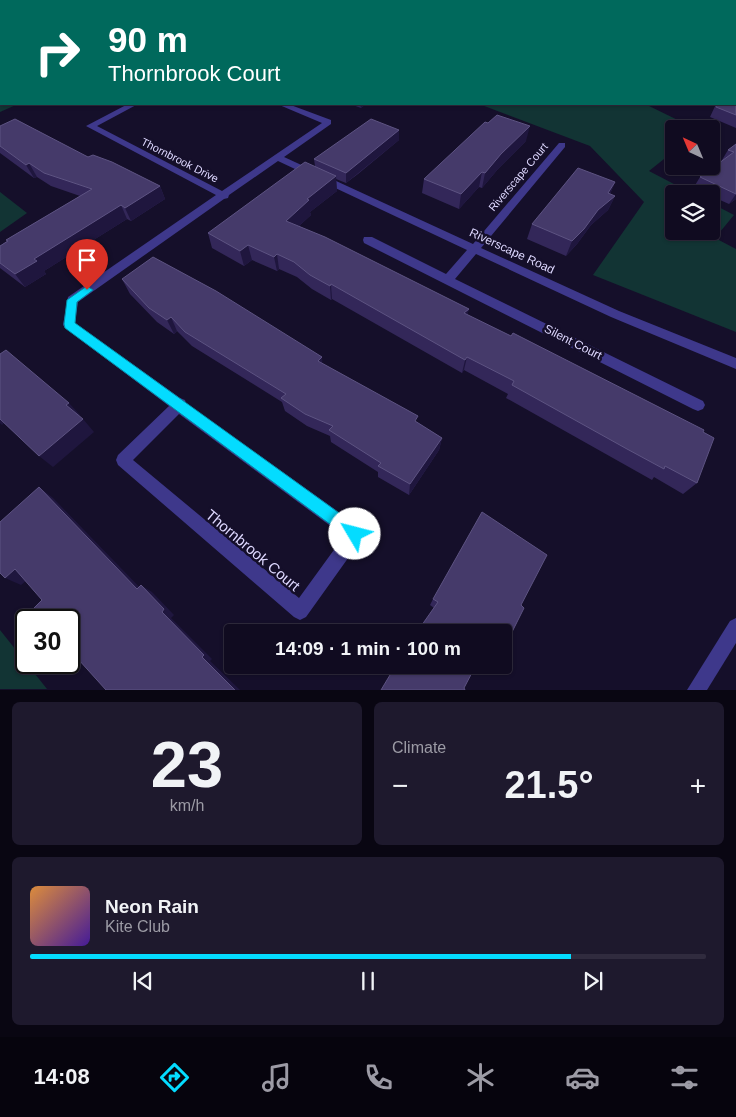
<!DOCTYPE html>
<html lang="en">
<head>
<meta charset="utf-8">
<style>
	:root { --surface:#100b20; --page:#1e192d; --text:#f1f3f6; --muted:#9c9ba5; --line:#302b3e; --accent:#04dcff }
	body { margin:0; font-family:Helvetica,sans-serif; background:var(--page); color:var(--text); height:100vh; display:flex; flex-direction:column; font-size:19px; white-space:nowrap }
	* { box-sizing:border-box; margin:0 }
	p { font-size:16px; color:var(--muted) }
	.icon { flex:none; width:28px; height:28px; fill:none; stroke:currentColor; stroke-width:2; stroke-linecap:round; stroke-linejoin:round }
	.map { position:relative; height:690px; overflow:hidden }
	.panel { display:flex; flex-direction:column; gap:12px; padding:12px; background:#090612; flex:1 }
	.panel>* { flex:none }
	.hud { position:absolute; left:0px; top:0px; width:736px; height:105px; box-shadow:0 1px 4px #0004,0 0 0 1px var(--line); background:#00695c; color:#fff; overflow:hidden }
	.needle { width:32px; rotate:316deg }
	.controls { position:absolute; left:665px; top:120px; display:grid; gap:10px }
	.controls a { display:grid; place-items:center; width:55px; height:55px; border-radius:5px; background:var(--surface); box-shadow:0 1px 4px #0004,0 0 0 1px var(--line); font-size:25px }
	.speed { position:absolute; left:15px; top:609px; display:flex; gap:10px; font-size:25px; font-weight:700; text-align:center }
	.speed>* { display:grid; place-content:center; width:65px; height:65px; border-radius:50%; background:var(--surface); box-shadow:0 1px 4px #0004,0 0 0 1px var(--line); line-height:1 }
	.speed .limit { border:2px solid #111; border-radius:8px; background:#fff; color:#111 }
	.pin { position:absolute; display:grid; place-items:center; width:42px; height:42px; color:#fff; margin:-51px -21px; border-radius:50% 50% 50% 0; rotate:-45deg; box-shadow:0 0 5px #0007 }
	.pin .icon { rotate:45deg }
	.me { position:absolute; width:55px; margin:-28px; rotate:307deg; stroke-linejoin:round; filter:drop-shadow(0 0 4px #0008) }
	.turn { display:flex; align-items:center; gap:18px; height:105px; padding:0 25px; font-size:22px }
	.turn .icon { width:65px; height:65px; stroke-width:2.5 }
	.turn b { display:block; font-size:35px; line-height:42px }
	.big { font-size:38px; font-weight:700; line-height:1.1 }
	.panel .card { flex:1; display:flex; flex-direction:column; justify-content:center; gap:8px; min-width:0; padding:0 18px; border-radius:8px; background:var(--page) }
	.panel .dial { align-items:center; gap:0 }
	.dial b { font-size:65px; line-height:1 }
	.song { display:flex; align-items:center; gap:15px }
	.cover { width:60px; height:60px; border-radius:8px; background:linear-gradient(135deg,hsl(30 70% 55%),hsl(260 70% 35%)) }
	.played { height:5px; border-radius:2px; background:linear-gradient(90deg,var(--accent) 80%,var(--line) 80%) }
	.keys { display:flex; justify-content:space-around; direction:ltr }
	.heat { display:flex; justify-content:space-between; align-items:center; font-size:28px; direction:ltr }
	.panel .tiles { flex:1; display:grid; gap:12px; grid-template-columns:1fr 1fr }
	.card:last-child { grid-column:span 2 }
	.trip { position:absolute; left:224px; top:624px; width:288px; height:50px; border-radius:5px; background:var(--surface); box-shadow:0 1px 4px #0004,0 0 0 1px var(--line); font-weight:700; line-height:50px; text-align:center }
	.menu { display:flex; height:80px; justify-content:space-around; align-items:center; background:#06040d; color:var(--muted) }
	.menu .icon { width:35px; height:35px }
	.menu .active { color:var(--accent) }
	.menu b { font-size:22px; color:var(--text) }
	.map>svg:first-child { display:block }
	.green { fill:#123434 }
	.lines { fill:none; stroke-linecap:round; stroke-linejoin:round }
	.street { fill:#3e388b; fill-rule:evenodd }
	.wall { fill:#332759 }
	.shaded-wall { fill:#1f163e }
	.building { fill:#453a6a; stroke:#5d5382 }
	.route { fill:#04dcff; stroke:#038fa6 }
	.labels { text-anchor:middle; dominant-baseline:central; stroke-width:5; stroke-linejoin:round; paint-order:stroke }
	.far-street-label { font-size:11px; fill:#ded8ff; stroke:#150f2a }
	.street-label { font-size:12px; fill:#ded8ff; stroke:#150f2a }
	.near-street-label { font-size:15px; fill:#ded8ff; stroke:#150f2a }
</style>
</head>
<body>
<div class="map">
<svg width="736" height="690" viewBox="0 0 736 690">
	<rect width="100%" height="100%" fill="#150f2a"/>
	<!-- green -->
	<g class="green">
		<path d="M0,0h30l-29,1v103h17l-18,8z"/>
		<path d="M479,104h166l47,23 -18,2v22l-25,20 44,23h-19v37h37v-28l23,12 -19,23 21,11v83l-143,-57 51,-73 -54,-56z"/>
		<path d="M0,192l27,21 -27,19z"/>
		<path d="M0,630l47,59h-47z"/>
	</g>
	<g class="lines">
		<!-- street -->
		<g class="street">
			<path d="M371,0h8l1,1h-8z"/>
			<rect x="735" y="88" width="1" height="5"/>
			<path d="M128,104h10l-41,22 125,65 100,-68 -45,-19h11l43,16v4l-47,33 189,87 86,-101h6v4l-84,101 138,63 117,47v11l-125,-52 -135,-63 -21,25 248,122 2,4 -2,4 -5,2 -5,-2 -329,-166 -1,-3 1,-3h8l74,37 21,-24 -189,-89 -49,34 -1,3 -4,1 -146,103 -3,21 105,75 5,2 1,3 175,125 2,6 -2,6 -55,77 -6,3 -6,-3 -176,-152 -2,-5 2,-5 51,-49 -104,-78 -2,-3 5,-28 148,-102 -130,-69zM179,414l165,122 -45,62 -166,-138z"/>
			<path d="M736,618v25l-29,47h-20l43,-69z"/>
		</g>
	</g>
	<!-- wall -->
	<g class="wall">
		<path d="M736,95v33l-26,-11 6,-13h19z"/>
		<path d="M350,104h16l-5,4z"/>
		<path d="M0,126l88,31 72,29 5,13 -34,22 -4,-2 -83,52 2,3 -21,13 -25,-19v-22l7,-5 -1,-1 74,-44 -29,-10 -14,-9 -3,1 -34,-25z"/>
		<path d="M399,130v10l-41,34 -12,9 -10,-4 1,12 -27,21 1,3 -12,11 170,83 -2,6 236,117 -6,51 -14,11 -29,-17 -2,3 -146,-82 2,-4 -44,-24 -2,3 -130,-74 -1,1 -19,-11 -15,-12 -18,-8 -2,2 -25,-11 -8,6 -32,-18 -4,-15 107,-67 -1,-7z"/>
		<path d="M526,141l-28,28 -16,19 -3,-1 -20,22 -37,-16 2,-14z"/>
		<path d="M736,144v55l-7,5 -18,-8v-2h-3l-14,-7 6,-10 23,-17h-1l6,-10z"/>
		<path d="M615,182l-5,12 5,2 -7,14 -17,15 -14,19 -11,12 -39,-17 5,-15z"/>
		<path d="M122,279l201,85 119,74 -3,12 -30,45 -31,-18v-5l-47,-30 -1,-6 -23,-10 -22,-15 -3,-9 -90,-56 -15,-15 -3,3 -17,-12 -27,-28z"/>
		<path d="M433,599l88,6 -19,45v-18l-68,-24 -4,-3z"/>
	</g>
	<!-- shaded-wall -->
	<g class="shaded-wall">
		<path d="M128,0h12l-1,1h-11z"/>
		<path d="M360,104h6l-5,4z"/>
		<path d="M530,126l-4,15 -28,28 -16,19 3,-15 16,-19z"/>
		<path d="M399,130v10l-53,43v-10z"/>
		<path d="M29,163l8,14 -3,1 -8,-13z"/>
		<path d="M482,172l-3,15 -20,22 2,-15z"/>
		<path d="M336,176l1,15 -27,21 1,3 -22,20 -3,-14 21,-22z"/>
		<path d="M615,182l-6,15 6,-1 -7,14 -17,15 -14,19 -11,12 6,-15z"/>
		<path d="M160,186l5,13 -34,22 -6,-13z"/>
		<path d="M736,194v5l-7,5z"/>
		<path d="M121,205l6,14 -83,52 2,3 -21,13 -10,-13 19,-15z"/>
		<path d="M248,245l4,15 -8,6 -4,-15z"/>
		<path d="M277,254l2,15 -2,2 -3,-14z"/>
		<path d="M331,284l1,15 -1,1 -1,-14z"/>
		<path d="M469,309l-4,14 -1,-10z"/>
		<path d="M171,317l6,14 -3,3 -7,-14z"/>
		<path d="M322,357l1,13 -5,-9z"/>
		<path d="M467,357l-3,13 -2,3 3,-13z"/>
		<path d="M69,403l11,12 -3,3 -11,-13z"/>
		<path d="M0,418l5,4 -3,3 -2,-2z"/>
		<path d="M83,419l11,13 -41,35 -14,-11z"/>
		<path d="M442,438l-3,12 -30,45 1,-11z"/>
		<path d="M39,487l14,11 95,98 -11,-7z"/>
		<path d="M15,569l16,8 -10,8 -16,-7z"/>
		<path d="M141,585l11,7 22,23 -3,3 41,41 -2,2 30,29h-5l-33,-33 -40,-45z"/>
		<path d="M69,648l8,10 -8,-2z"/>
	</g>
	<!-- building -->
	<g class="building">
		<path d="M68,0h60v1h-61z"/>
		<path d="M658,0h11l4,1h-17z"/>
		<path d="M690,0h39l4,1h-46z"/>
		<rect x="735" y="2" width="1" height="22"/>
		<path d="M735,94l1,1v20l-20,-8 1,-3h18z"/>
		<path d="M497,115l33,11 -29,28 -16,19 -3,-1 -21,22 -37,-15 61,-57 3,1z"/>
		<path d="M15,119l73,38 5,-2 19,7 48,24 -35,22 -4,-3 -87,54 3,2 -22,13 -15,-11v-17l8,-5 -2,-1 86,-51 -48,-16 -15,-10 -3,2 -26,-19v-20z"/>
		<path d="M371,119l28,11 -53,43 -32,-14z"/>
		<path d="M736,144v50l-36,-17 34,-25 -6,-2z"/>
		<path d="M305,162l31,14 -29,23 2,1 -23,21 39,16 144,72 -5,4 47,23 2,-3 191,97 -1,2 11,6 -17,45 -32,-17 -1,3 -37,-20 -115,-64 2,-4 -47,-24 -2,3 -134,-76 -1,2 -20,-11 -16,-13 -17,-8 -3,3 -26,-12 -8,6 -32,-18z"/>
		<path d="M578,168l37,14 -7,11 7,3 -17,14 -14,19 -12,12 -40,-17z"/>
		<path d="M153,257l63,34 106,66 -4,4 100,55 -3,5 27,17 -32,46 -32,-18 3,-3 -52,-33 4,-4 -28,-12 -24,-16 5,-4 -101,-62 -14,-15 -4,3 -18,-12 -27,-29z"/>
		<path d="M6,350l63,53 -3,2 17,14 -44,37 -39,-37v-65z"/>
		<path d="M39,487l98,102 4,-4 23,24 -2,3 42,43 -2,2 33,33h-129l-37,-41v-29h-39l-4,-4 16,-16 -27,-31 -10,9 -5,-5v-51z"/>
		<path d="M482,512l65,43 -26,50 3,3 -21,42 -1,-18h-85l21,-30 -5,-3z"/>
		<path d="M396,665h80l-12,23 1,2h-84z"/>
	</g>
	<!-- route -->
	<path class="route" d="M87,286l6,4 -16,12 -2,21 285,205 2,6 -2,5 -5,2 -5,-2 -285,-211 -1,-4 3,-24z"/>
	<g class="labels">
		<!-- far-street labels -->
		<g class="far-street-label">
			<text transform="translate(180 160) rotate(27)">Thornbrook Drive</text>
			<text transform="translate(518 177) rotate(-50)">Riverscape Court</text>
		</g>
		<!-- street labels -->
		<g class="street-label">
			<text transform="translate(512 251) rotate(25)">Riverscape Road</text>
			<text transform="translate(573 342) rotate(27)">Silent Court</text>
		</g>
		<!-- near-street labels -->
		<g class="near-street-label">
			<text transform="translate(253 550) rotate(40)">Thornbrook Court</text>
		</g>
	</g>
</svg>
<div class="controls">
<a><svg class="needle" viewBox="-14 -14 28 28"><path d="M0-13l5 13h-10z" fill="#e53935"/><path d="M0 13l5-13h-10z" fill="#9c9ba5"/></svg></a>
<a><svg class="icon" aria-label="layers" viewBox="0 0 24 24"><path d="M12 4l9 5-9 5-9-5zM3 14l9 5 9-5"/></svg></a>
</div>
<div class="speed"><div class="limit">30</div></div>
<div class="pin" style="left:87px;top:290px;background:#d93025"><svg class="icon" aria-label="arrive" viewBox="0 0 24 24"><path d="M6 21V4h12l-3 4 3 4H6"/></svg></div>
<svg class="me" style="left:355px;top:534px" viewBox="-20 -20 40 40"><circle r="19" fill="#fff"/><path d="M0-13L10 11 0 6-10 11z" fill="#04dcff"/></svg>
<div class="trip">14:09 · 1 min · 100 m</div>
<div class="hud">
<div class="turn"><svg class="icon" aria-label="right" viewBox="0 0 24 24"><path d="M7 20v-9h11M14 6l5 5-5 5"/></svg><div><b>90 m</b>Thornbrook Court</div></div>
</div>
</div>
<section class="panel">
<div class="tiles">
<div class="card dial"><b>23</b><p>km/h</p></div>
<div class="card"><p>Climate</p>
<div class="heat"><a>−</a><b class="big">21.5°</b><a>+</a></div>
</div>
<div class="card">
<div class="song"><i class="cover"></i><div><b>Neon Rain</b><p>Kite Club</p></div></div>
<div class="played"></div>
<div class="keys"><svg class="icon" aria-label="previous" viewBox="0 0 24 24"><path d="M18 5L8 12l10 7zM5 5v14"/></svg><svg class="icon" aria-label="pause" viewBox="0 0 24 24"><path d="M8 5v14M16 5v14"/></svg><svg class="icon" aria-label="next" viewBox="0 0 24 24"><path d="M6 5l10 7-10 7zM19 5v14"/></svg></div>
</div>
</div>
</section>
<nav class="menu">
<b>14:08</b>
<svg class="icon active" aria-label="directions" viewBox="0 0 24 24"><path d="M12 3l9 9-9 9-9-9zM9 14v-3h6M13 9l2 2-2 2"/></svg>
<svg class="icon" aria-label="music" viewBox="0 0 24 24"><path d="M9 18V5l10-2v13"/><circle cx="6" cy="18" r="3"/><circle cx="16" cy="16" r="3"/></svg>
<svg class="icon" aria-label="phone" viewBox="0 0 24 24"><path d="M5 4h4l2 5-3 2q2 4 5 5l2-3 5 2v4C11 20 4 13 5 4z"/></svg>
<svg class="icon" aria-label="climate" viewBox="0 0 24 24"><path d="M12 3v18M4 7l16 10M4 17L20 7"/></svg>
<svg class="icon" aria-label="car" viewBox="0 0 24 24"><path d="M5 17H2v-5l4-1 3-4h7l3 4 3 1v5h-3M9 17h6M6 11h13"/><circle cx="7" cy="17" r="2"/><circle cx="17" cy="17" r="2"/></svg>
<svg class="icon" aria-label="filters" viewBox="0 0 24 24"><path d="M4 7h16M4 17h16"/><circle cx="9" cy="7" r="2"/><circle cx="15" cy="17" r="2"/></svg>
</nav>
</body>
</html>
